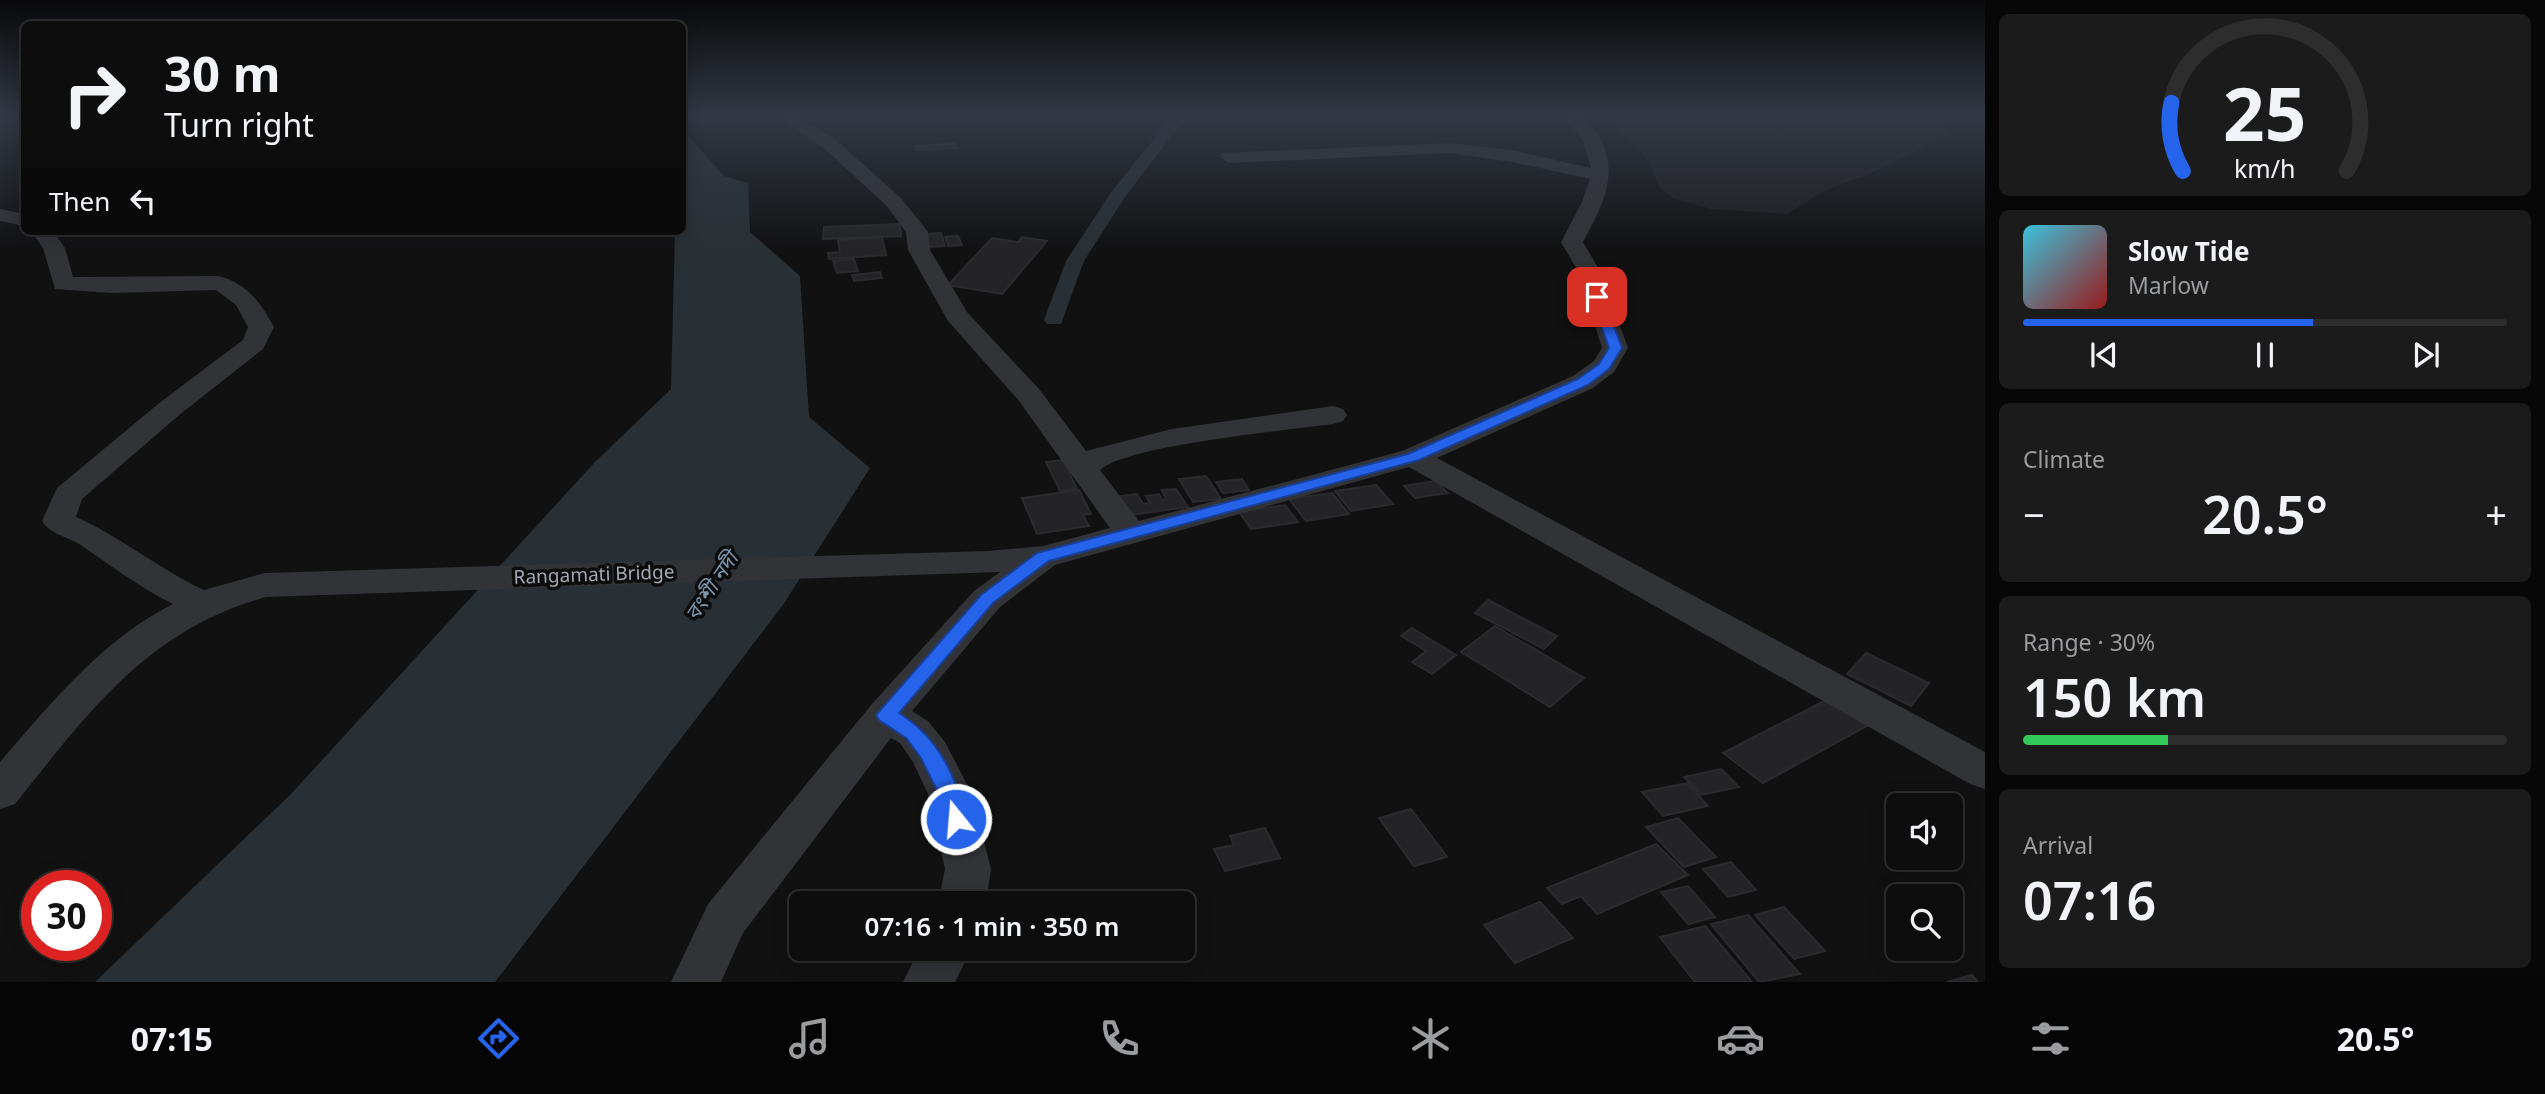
<!DOCTYPE html>
<html lang="en">
<head>
<meta charset="utf-8">
<style>
	:root { --surface:#0d0d0e; --page:#1b1b1c; --text:#f1f3f6; --muted:#9a9c9e; --line:#2d2d2e; --accent:#2563eb }
	body { margin:0; font-family:"Noto Sans","Noto Sans Bengali",sans-serif; background:var(--page); color:var(--text); height:100vh; display:flex; flex-direction:column; font-size:26px; white-space:nowrap }
	* { box-sizing:border-box; margin:0 }
	p { font-size:23px; color:var(--muted) }
	.icon { flex:none; width:38px; height:38px; fill:none; stroke:currentColor; stroke-width:2; stroke-linecap:round; stroke-linejoin:round }
	.map { position:relative; flex:1; overflow:hidden }
	.side { display:flex; flex-direction:column; gap:14px; padding:14px; background:#070708; width:560px }
	.side>* { flex:none }
	.guide { position:absolute; left:21px; top:21px; width:665px; height:214px; border-radius:10px; box-shadow:0 4px 18px #0003,0 0 0 2px var(--line); background:#0d0d0e; color:var(--text); overflow:hidden }
	.buttons { position:absolute; left:1886px; top:793px; display:grid; gap:14px }
	.buttons a { display:grid; place-items:center; width:77px; height:77px; border-radius:10px; background:var(--surface); box-shadow:0 4px 18px #0003,0 0 0 2px var(--line); font-size:35px }
	.speed { position:absolute; left:21px; top:870px; display:flex; gap:14px; font-size:35px; font-weight:700; text-align:center }
	.speed>* { display:grid; place-content:center; width:91px; height:91px; border-radius:50%; background:var(--surface); box-shadow:0 4px 18px #0003,0 0 0 2px var(--line); line-height:1 }
	.speed .limit { border:10px solid #d22; background:#fff; color:#111 }
	.pin { position:absolute; display:grid; place-items:center; width:60px; height:60px; color:#fff; margin:-30px; border-radius:14px; box-shadow:0 4px 10px #0006 }
	.me { position:absolute; width:77px; margin:-38px; rotate:343deg; stroke-linejoin:round; filter:drop-shadow(0 0 5px #0008) }
	.turn { display:flex; align-items:center; gap:24px; height:147px; padding:0 28px; font-size:32px }
	.turn .icon { width:91px; height:91px; stroke-width:2.5 }
	.turn b { display:block; font-size:49px; line-height:60px }
	.then { display:flex; align-items:center; height:66px; padding:0 28px; background:#0003; gap:14px; font-size:26px }
	.big { font-size:52px; font-weight:600; line-height:1.1 }
	.side .widget { flex:1; display:flex; flex-direction:column; justify-content:center; gap:10px; min-width:0; padding:0 24px; border-radius:10px; background:var(--page) }
	.side .dial { align-items:center; gap:0 }
	.dial svg { height:182px; overflow:visible; fill:none; stroke:var(--line); stroke-width:7; stroke-linecap:round; text-anchor:middle }
	.dial text { fill:var(--text); stroke:none }
	.song { display:flex; align-items:center; gap:21px }
	.cover { width:84px; height:84px; border-radius:10px; background:linear-gradient(135deg,hsl(190 70% 55%),hsl(0 70% 35%)) }
	.played { height:7px; border-radius:4px; background:linear-gradient(90deg,var(--accent) 60%,var(--line) 60%) }
	.keys { display:flex; justify-content:space-around; direction:ltr }
	.heat { display:flex; justify-content:space-between; align-items:center; font-size:38px; direction:ltr }
	.charge { height:10px; border-radius:5px; background:linear-gradient(90deg,#34c759 30%,var(--line) 0) }
	.trip { position:absolute; left:789px; top:891px; width:406px; height:70px; border-radius:10px; background:var(--surface); box-shadow:0 4px 18px #0003,0 0 0 2px var(--line); font-weight:600; line-height:70px; text-align:center }
	.menu { display:flex; height:112px; justify-content:space-around; align-items:center; background:#050506; color:var(--muted) }
	.menu .icon { width:49px; height:49px }
	.menu .on { color:var(--accent) }
	.menu b { font-size:32px; color:var(--text) }
	main { display:flex; flex:1; min-height:0 }
	.map>svg:first-child { display:block }
	.built { fill:#1d1d1f }
	.water { fill:#283035 }
	.lines { fill:none; stroke-linecap:round; stroke-linejoin:round }
	.canal { fill:#283035; fill-rule:evenodd }
	.building { fill:#242426; stroke:#2b2b2e; stroke-width:2 }
	.minor { fill:#323337; fill-rule:evenodd }
	.route { fill:#2563eb; stroke:#184099; stroke-width:2 }
	.labels { text-anchor:middle; dominant-baseline:central; stroke-width:7; stroke-linejoin:round; paint-order:stroke }
	.street-label { font-size:19px; fill:#a2a8b2; stroke:#0c0c0d }
	.water-label { font-size:21px; font-style:italic; fill:#7a97ad; stroke:#0c0c0d }
</style>
</head>
<body>
<main>
<div class="map">
<svg width="1985" height="982" viewBox="0 0 1985 982">
	<rect width="100%" height="100%" fill="#111112"/>
	<!-- built -->
	<path class="built" d="M1600,115h324l23,13 3,7 -83,40 -41,15 -39,24 -76,-5 -36,-10 -15,-11 -11,-26 -17,-20z"/>
	<!-- water -->
	<path class="water" d="M683,130l41,46 24,7 2,49 50,44 9,141 61,51 -87,137 -288,377h-400l196,-188 304,-332 76,-73 4,-158h7z"/>
	<g class="lines">
		<!-- canal -->
		<path class="canal" d="M1179,115h19l-18,10 -55,72 -41,64 -23,63h-14l-3,-4 22,-59 46,-70 58,-72z"/>
	</g>
	<!-- building -->
	<g class="building">
		<path d="M955,143l2,5 -40,2 -2,-4z"/>
		<path d="M900,224l1,12 -78,3 1,-12z"/>
		<path d="M941,233l4,13 -16,1 -4,-13z"/>
		<path d="M958,236l4,9 -14,1 -3,-9z"/>
		<path d="M882,237l4,18 -57,4 -1,-6 12,-1 -2,-12z"/>
		<path d="M1022,237l25,4 -45,53 -54,-9 44,-47 26,4z"/>
		<path d="M854,259l4,12 -21,2 -4,-12z"/>
		<path d="M880,272l2,6 -28,3 -2,-6z"/>
		<path d="M1063,460l14,29 -17,2 -14,-29z"/>
		<path d="M1206,476l15,23 -28,3 -14,-23z"/>
		<path d="M1242,479l7,11 -26,3 -7,-11z"/>
		<path d="M1436,481l12,12 -33,5 -11,-12z"/>
		<path d="M1376,485l17,19 -42,7 -16,-20z"/>
		<path d="M1176,489l12,18 -57,8 -11,-19 17,-2 6,10 7,-1 -4,-7 13,-2 3,6 4,-1 -4,-9z"/>
		<path d="M1079,490l12,24 -8,1 6,11 -52,8 -15,-36z"/>
		<path d="M1332,493l17,21 -43,7 -17,-22z"/>
		<path d="M1285,505l13,17 -47,7 -12,-17z"/>
		<path d="M1488,600l69,36 -13,13 -69,-36z"/>
		<path d="M1495,626l89,52 -34,29 -89,-55z"/>
		<path d="M1412,628l44,27 -24,19 -20,-12 14,-11 -25,-15z"/>
		<path d="M1866,653l63,30 -18,23 -64,-32z"/>
		<path d="M1834,696l40,26 -111,61 -40,-30z"/>
		<path d="M1721,769l18,18 -38,8 -17,-18z"/>
		<path d="M1687,783l21,23 -45,10 -21,-24z"/>
		<path d="M1411,809l36,48 -33,9 -35,-48z"/>
		<path d="M1678,818l38,39 -32,10 -38,-40z"/>
		<path d="M1265,828l15,30 -55,13 -11,-22 20,-4 -4,-9z"/>
		<path d="M1656,844l32,31 -91,39 -16,-18 -19,8 -15,-16z"/>
		<path d="M1731,862l25,28 -28,7 -25,-28z"/>
		<path d="M1688,886l27,31 -27,7 -27,-32z"/>
		<path d="M1540,902l33,36 -58,25 -31,-38z"/>
		<path d="M1784,907l41,44 -31,8 -39,-44z"/>
		<path d="M1748,915l52,59 -41,8 -48,-58z"/>
		<path d="M1705,926l47,56h-57l-35,-45z"/>
		<path d="M1972,975l6,7h-31z"/>
	</g>
	<g class="lines">
		<!-- minor -->
		<g class="minor">
			<path d="M777,115h19l41,26 64,57 27,34 2,18 37,62 72,77 47,62 86,-22 161,-23 10,3 4,6 -4,6 -10,3c-44,6 -206,21 -233,46l39,51 263,-70 171,-75 21,-15 8,-13 -24,-77 -17,-29 21,-40 8,-23 -78,-17 -62,-9 -221,10 -9,-6 2,-4 228,-10 62,7 79,18 -7,-25 -20,-28h18c43,44 27,79 1,127l17,29 28,77 -14,24 -21,16 -156,70 548,294v37l-15,-5 -561,-317 -354,98 -55,42 -88,104 16,10 17,21 27,52 19,75 -5,34h-48l7,-34 -17,-75 -15,-32 -13,-19 -9,-5 -148,195 -22,49h-50l37,-78 164,-200 102,-113 26,-19 -734,25c-118,32 -178,116 -251,207l-15,5v-47c50,-58 103,-123 173,-158 -34,-17 -63,-39 -94,-60 -13,-8 -29,-10 -37,-23l15,-33 101,-84 85,-64 5,-13 -12,-22 -20,-15 -104,3 -57,-4 -12,-41 -12,-17h22l12,17 8,29 145,-1c29,7 42,26 56,51l-11,22 -85,67 -96,83 -6,18c45,20 83,52 128,73l61,-17 722,-22 56,-5 67,-18 -91,-127 -71,-80 -40,-71 -2,-18 -19,-26 -62,-57z"/>
			<path d="M0,209l24,5v12l-24,-5z"/>
			<path d="M920,948h52l-17,34h-52z"/>
		</g>
	</g>
	<!-- sky -->
	<linearGradient id="sky" x2="0" y2="1"><stop stop-color="#09090a"/><stop offset="0.46" stop-color="#323844"/><stop offset="1" stop-color="#323844" stop-opacity="0"/></linearGradient>
	<rect width="1985" height="252" fill="url(#sky)"/>
	<!-- route -->
	<path class="route" d="M1597,293l6,4 19,51 -13,21 -21,16 -169,75 -370,101 -56,42 -94,110c39,24 57,63 68,106l-3,7 -8,2 -8,-2 -9,-32 -18,-36 -15,-20 -27,-18 -3,-5 105,-120 56,-42 371,-99 170,-75 21,-15 10,-16 -18,-51z"/>
	<g class="labels">
		<!-- street labels -->
		<g class="street-label">
			<text transform="translate(594 574) rotate(-2)">Rangamati Bridge</text>
		</g>
		<!-- water labels -->
		<g class="water-label">
			<text transform="translate(711 586) rotate(-56)">বংশী নদী</text>
		</g>
	</g>
</svg>
<div class="buttons">
<a><svg class="icon" aria-label="sound" viewBox="0 0 24 24"><path d="M4 9h4l5-4v14l-5-4H4zM17 9q2 3 0 6"/></svg></a>
<a><svg class="icon" aria-label="search" viewBox="0 0 24 24"><circle cx="10" cy="10" r="6"/><path d="M15 15l6 6"/></svg></a>
</div>
<div class="speed"><div class="limit">30</div></div>
<div class="pin" style="left:1597px;top:297px;background:#d93025"><svg class="icon" aria-label="arrive" viewBox="0 0 24 24"><path d="M6 21V4h12l-3 4 3 4H6"/></svg></div>
<svg class="me" style="left:956px;top:819px" viewBox="-20 -20 40 40"><circle r="17" fill="#2563eb" stroke="#fff" stroke-width="3"/><path d="M0-11L8 9 0 5-8 9z" fill="#fff"/></svg>
<div class="trip">07:16 · 1 min · 350 m</div>
<div class="guide">
<div class="turn"><svg class="icon" aria-label="right" viewBox="0 0 24 24"><path d="M7 20v-9h11M14 6l5 5-5 5"/></svg><div><b>30 m</b>Turn right</div></div>
<div class="then">Then<svg class="icon" aria-label="left" viewBox="0 0 24 24"><path d="M17 20v-9H6M10 6l-5 5 5 5"/></svg></div>
</div>
</div>
<section class="side">
<div class="widget dial"><svg viewBox="0 0 100 80">
<path d="M14 69A42 42 0 1 1 86 69"/>
<path d="M14 69A42 42 0 0 1 9 39" stroke="#2563eb"/>
<text x="50" y="56" font-size="32" font-weight="700">25</text>
<text x="50" y="72" font-size="11">km/h</text>
</svg></div>
<div class="widget">
<div class="song"><i class="cover"></i><div><b>Slow Tide</b><p>Marlow</p></div></div>
<div class="played"></div>
<div class="keys"><svg class="icon" aria-label="previous" viewBox="0 0 24 24"><path d="M18 5L8 12l10 7zM5 5v14"/></svg><svg class="icon" aria-label="pause" viewBox="0 0 24 24"><path d="M8 5v14M16 5v14"/></svg><svg class="icon" aria-label="next" viewBox="0 0 24 24"><path d="M6 5l10 7-10 7zM19 5v14"/></svg></div>
</div>
<div class="widget"><p>Climate</p>
<div class="heat"><a>−</a><b class="big">20.5°</b><a>+</a></div>
</div>
<div class="widget"><p>Range · 30%</p><b class="big">150 km</b><div class="charge"></div></div>
<div class="widget"><p>Arrival</p><b class="big">07:16</b></div>
</section>
</main>
<nav class="menu">
<b>07:15</b>
<svg class="icon on" aria-label="directions" viewBox="0 0 24 24"><path d="M12 3l9 9-9 9-9-9zM9 14v-3h6M13 9l2 2-2 2"/></svg>
<svg class="icon" aria-label="music" viewBox="0 0 24 24"><path d="M9 18V5l10-2v13"/><circle cx="6" cy="18" r="3"/><circle cx="16" cy="16" r="3"/></svg>
<svg class="icon" aria-label="phone" viewBox="0 0 24 24"><path d="M5 4h4l2 5-3 2q2 4 5 5l2-3 5 2v4C11 20 4 13 5 4z"/></svg>
<svg class="icon" aria-label="climate" viewBox="0 0 24 24"><path d="M12 3v18M4 7l16 10M4 17L20 7"/></svg>
<svg class="icon" aria-label="car" viewBox="0 0 24 24"><path d="M5 17H2v-5l4-1 3-4h7l3 4 3 1v5h-3M9 17h6M6 11h13"/><circle cx="7" cy="17" r="2"/><circle cx="17" cy="17" r="2"/></svg>
<svg class="icon" aria-label="filters" viewBox="0 0 24 24"><path d="M4 7h16M4 17h16"/><circle cx="9" cy="7" r="2"/><circle cx="15" cy="17" r="2"/></svg>
<b>20.5°</b>
</nav>
</body>
</html>
